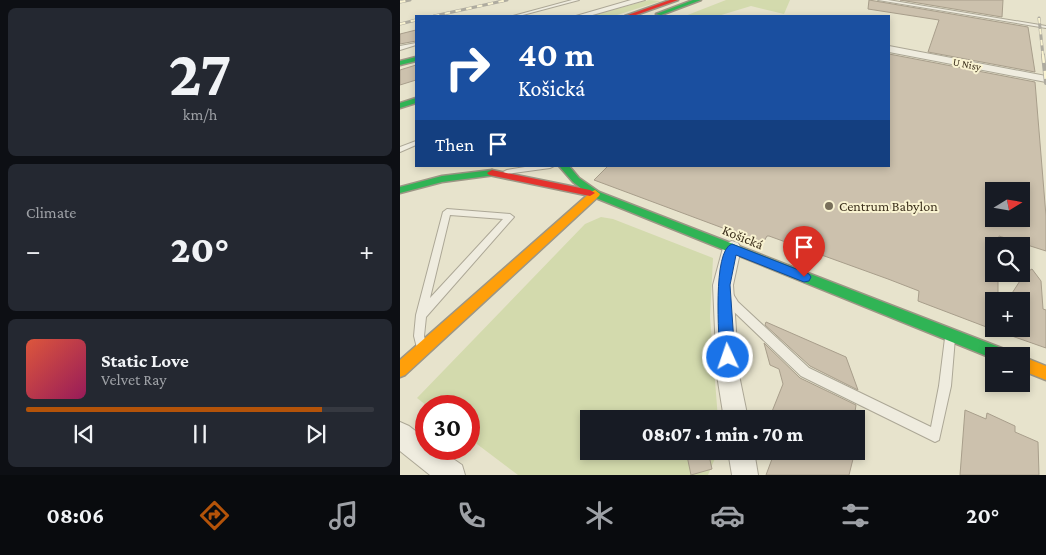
<!DOCTYPE html>
<html lang="en">
<head>
<meta charset="utf-8">
<style>
	:root { --surface:#171b24; --page:#242831; --text:#f1f3f6; --muted:#9ea1a6; --line:#363941; --accent:#b45309 }
	body { margin:0; font-family:"Crimson Pro",serif; background:var(--page); color:var(--text); height:100vh; display:flex; flex-direction:column; font-size:19px; white-space:nowrap }
	* { box-sizing:border-box; margin:0 }
	p { font-size:16px; color:var(--muted) }
	.icon { flex:none; width:28px; height:28px; fill:none; stroke:currentColor; stroke-width:2; stroke-linecap:round; stroke-linejoin:round }
	.map { position:relative; flex:1; overflow:hidden }
	.sheet { display:flex; flex-direction:column; gap:8px; padding:8px; background:#0d0f14; width:400px }
	.sheet>* { flex:none }
	.guide { position:absolute; left:15px; top:15px; width:475px; height:152px; border-radius:0px; box-shadow:0 2px 8px #0003; background:#1a4fa0; color:#fff; overflow:hidden }
	.needle { width:32px; rotate:79deg }
	.fabs { position:absolute; left:585px; top:182px; display:grid; gap:10px }
	.fabs a { display:grid; place-items:center; width:45px; height:45px; border-radius:0px; background:var(--surface); box-shadow:0 2px 8px #0003; font-size:25px }
	.speed { position:absolute; left:15px; top:395px; display:flex; gap:10px; font-size:25px; font-weight:700; text-align:center }
	.speed>* { display:grid; place-content:center; width:65px; height:65px; border-radius:50%; background:var(--surface); box-shadow:0 2px 8px #0003; line-height:1 }
	.speed .limit { border:8px solid #d22; background:#fff; color:#111 }
	.pin { position:absolute; display:grid; place-items:center; width:42px; height:42px; color:#fff; margin:-51px -21px; border-radius:50% 50% 50% 0; rotate:-45deg; box-shadow:0 0 5px #0007 }
	.pin .icon { rotate:45deg }
	.me { position:absolute; width:55px; margin:-28px; rotate:357deg; stroke-linejoin:round; filter:drop-shadow(0 0 4px #0008) }
	.turn { display:flex; align-items:center; gap:18px; height:105px; padding:0 20px; font-size:22px }
	.turn .icon { width:65px; height:65px; stroke-width:2.5 }
	.turn b { display:block; font-size:35px; line-height:42px }
	.then { display:flex; align-items:center; height:48px; padding:0 20px; background:#0003; gap:10px; font-size:19px }
	.big { font-size:38px; font-weight:800; line-height:1.1 }
	.sheet .widget { flex:1; display:flex; flex-direction:column; justify-content:center; gap:8px; min-width:0; padding:0 18px; border-radius:8px; background:var(--page) }
	.sheet .dial { align-items:center; gap:0 }
	.dial b { font-size:65px; line-height:1 }
	.song { display:flex; align-items:center; gap:15px }
	.cover { width:60px; height:60px; border-radius:8px; background:linear-gradient(135deg,hsl(10 70% 55%),hsl(330 70% 35%)) }
	.played { height:5px; border-radius:2px; background:linear-gradient(90deg,var(--accent) 85%,var(--line) 85%) }
	.keys { display:flex; justify-content:space-around; direction:ltr }
	.heat { display:flex; justify-content:space-between; align-items:center; font-size:28px; direction:ltr }
	.trip { position:absolute; left:180px; top:410px; width:285px; height:50px; border-radius:0px; background:var(--surface); box-shadow:0 2px 8px #0003; font-weight:800; line-height:50px; text-align:center }
	.tabs { display:flex; height:80px; justify-content:space-around; align-items:center; background:#090b0e; color:var(--muted) }
	.tabs .icon { width:35px; height:35px }
	.tabs .selected { color:var(--accent) }
	.tabs b { font-size:22px; color:var(--text) }
	main { display:flex; flex:1; min-height:0 }
	.map>svg:first-child { display:block }
	.green { fill:#d3daad }
	.building { fill:#ccc1ad; stroke:#a89e8b; fill-rule:evenodd }
	.lines { fill:none; stroke-linecap:round; stroke-linejoin:round }
	.lane-casing { stroke:#aca796; stroke-width:2 }
	.street-casing { stroke:#aca796; stroke-width:2 }
	.fast-casing { stroke:#9c9685; stroke-width:3 }
	.slow-casing { stroke:#9c9685; stroke-width:3 }
	.jam-casing { stroke:#9c9685; stroke-width:3 }
	.lane { fill:#efecdf; fill-rule:evenodd }
	.street { fill:#efecdf; fill-rule:evenodd }
	.fast { fill:#30b455; fill-rule:evenodd }
	.slow { fill:#ff9f0a; fill-rule:evenodd }
	.jam { fill:#e5322d; fill-rule:evenodd }
	.rail-far1-casing { stroke:#aeab9f; stroke-width:3 }
	.rail-casing { stroke:#aeab9f; stroke-width:4 }
	.rail-far1 { stroke:#f9f3d1; stroke-width:2; stroke-dasharray:5.5; stroke-linecap:butt }
	.rail { stroke:#f9f3d1; stroke-width:2.5; stroke-dasharray:8; stroke-linecap:butt }
	.route { fill:#1a73e8; stroke:#114b97 }
	.poi-dot { fill:#786f5a; stroke:#f9f3d1; stroke-width:2 }
	.labels { text-anchor:middle; dominant-baseline:central; stroke-width:4; stroke-linejoin:round; paint-order:stroke }
	.far-street-label { font-size:11px; fill:#3c301c; stroke:#f9f3d1 }
	.poi-label { font-size:14px; fill:#3c301c; stroke:#f9f3d1; text-anchor:start }
	.street-label { font-size:14px; fill:#3c301c; stroke:#f9f3d1 }
</style>
</head>
<body>
<main>
<section class="sheet">
<div class="widget dial"><b>27</b><p>km/h</p></div>
<div class="widget"><p>Climate</p>
<div class="heat"><a>−</a><b class="big">20°</b><a>+</a></div>
</div>
<div class="widget">
<div class="song"><i class="cover"></i><div><b>Static Love</b><p>Velvet Ray</p></div></div>
<div class="played"></div>
<div class="keys"><svg class="icon" aria-label="previous" viewBox="0 0 24 24"><path d="M18 5L8 12l10 7zM5 5v14"/></svg><svg class="icon" aria-label="pause" viewBox="0 0 24 24"><path d="M8 5v14M16 5v14"/></svg><svg class="icon" aria-label="next" viewBox="0 0 24 24"><path d="M6 5l10 7-10 7zM19 5v14"/></svg></div>
</div>
</section>
<div class="map">
<svg width="646" height="475" viewBox="0 0 646 475">
	<rect width="100%" height="100%" fill="#e7e3cc"/>
	<!-- green -->
	<g class="green">
		<path d="M249,0l12,1 -47,15h-23z"/>
		<path d="M326,0h64l-6,14 -33,-8 -33,10h-33z"/>
		<path d="M201,217l12,2 100,39 -3,59 8,102h-129v32h129l-10,24h-190l-49,-37v-32h-42l-10,-8 168,-174z"/>
	</g>
	<!-- building -->
	<g class="building">
		<path d="M469,0l159,27 7,45 -107,-20 11,-32 -71,-11z"/>
		<path d="M500,0h103l-1,17z"/>
		<path d="M16,30v11l-16,3v-10z"/>
		<path d="M489,54l146,28 11,134v35l-47,-15 -1,10h-4v28h4v27h-4v28h27v-28h-14l18,-28 7,-4 9,12 2,28 3,1v38l-57,-20 -71,-27 1,-10 -31,-12 -119,-43h-2l-4,7 -169,-63 14,-14h281zM594,191h27v28h-27z"/>
		<path d="M16,65v15l-16,5v-15z"/>
		<path d="M366,322l80,35 12,33 -48,-24 -45,-41z"/>
		<path d="M364,343l36,35 56,27 -2,14h-85l14,-35 -4,-15 -9,-4z"/>
		<path d="M565,410l21,9 1,-6 28,13v6l23,10 1,33h-79z"/>
		<path d="M286,451h22l4,18 -21,6z"/>
		<path d="M375,451h80l-6,24h-83z"/>
	</g>
	<g class="lines">
		<defs>
			<g id="lane">
				<path d="M172,0h7l-60,16h-6z"/>
				<path d="M478,0h10l158,26v2z"/>
				<path d="M16,43v2l-16,5v-4z"/>
				<path d="M16,141v4l-16,7v-5z"/>
				<path d="M131,166h23l-4,2 -43,6 -4,-2 4,-2z"/>
				<path d="M47,209l63,5 4,3 -88,100 -2,19 2,8 -1,4 -4,1 -4,-1 -3,-12 2,-21 27,-103zM50,215l53,4 -73,79z"/>
				<path d="M329,293l4,1 5,8 71,66 122,59 8,-41 6,-48 1,-4 4,-1 4,1 1,4 -4,48 -12,54 -4,2 -4,-2 -130,-64 -71,-68 -6,-11 1,-3z"/>
			</g>
			<g id="street">
				<path d="M231,0h14l-56,16h-13z"/>
				<path d="M489,46l157,30v6l-157,-30z"/>
				<path d="M332,241l6,2 3,5 -8,37 6,90 9,44h-24l-7,-44 -4,-90 10,-37 3,-5z"/>
				<path d="M0,422l9,4 17,13v10h13l23,16 3,10h-35l-30,-24z"/>
				<path d="M328,451h26l4,24h-26z"/>
			</g>
			<g id="fast">
				<path d="M293,0h8l-40,15 -5,-1z"/>
				<path d="M16,57v4l-16,4v-4z"/>
				<path d="M16,98v5l-16,5v-5z"/>
				<path d="M159,166h10l10,12 20,14 405,157 5,2 2,5h-17v3l-403,-163 -18,-14z"/>
				<path d="M92,170l5,3 -2,2 -53,7 -42,11v-6l42,-11z"/>
			</g>
			<g id="slow">
				<path d="M195,190l5,4 -1,2 -194,179 -5,2v-17l191,-168z"/>
				<path d="M620,356h1l25,10v14l-25,-10z"/>
			</g>
			<g id="jam">
				<path d="M270,0h8l-45,16h-8z"/>
				<path d="M92,170l98,20 5,3 -5,3 -101,-21 -2,-2z"/>
			</g>
		</defs>
		<!-- lane casing -->
		<use href="#lane" class="lane-casing"/>
		<!-- street casing -->
		<use href="#street" class="street-casing"/>
		<!-- fast casing -->
		<use href="#fast" class="fast-casing"/>
		<!-- slow casing -->
		<use href="#slow" class="slow-casing"/>
		<!-- jam casing -->
		<use href="#jam" class="jam-casing"/>
		<!-- lane -->
		<use href="#lane" class="lane"/>
		<!-- street -->
		<use href="#street" class="street"/>
		<!-- fast -->
		<use href="#fast" class="fast"/>
		<!-- slow -->
		<use href="#slow" class="slow"/>
		<!-- jam -->
		<use href="#jam" class="jam"/>
		<defs>
			<g id="rail-far1">
				<path d="M0,2l10,-2"/>
				<path d="M34,16l73,-16"/>
				<path d="M639,18l4,38"/>
				<path d="M0,24l16,-4"/>
			</g>
			<path id="rail" d="M643,55l3,28"/>
		</defs>
		<!-- rail-far1 casing -->
		<use href="#rail-far1" class="rail-far1-casing"/>
		<!-- rail casing -->
		<use href="#rail" class="rail-casing"/>
		<!-- rail-far1 -->
		<use href="#rail-far1" class="rail-far1"/>
		<!-- rail -->
		<use href="#rail" class="rail"/>
	</g>
	<!-- route -->
	<path class="route" d="M332,244l77,30 2,3 -2,4 -5,1 -68,-27 -6,30 5,72 -2,5 -5,2 -6,-2 -2,-5c-1,-19 -8,-107 12,-113z"/>
	<!-- markers -->
	<circle class="poi-dot" cx="429" cy="206" r="5"/>
	<g class="labels">
		<!-- far-street labels -->
		<g class="far-street-label">
			<text transform="translate(567 64) rotate(11)">U Nisy</text>
		</g>
		<!-- poi labels -->
		<g class="poi-label">
			<text x="439" y="206">Centrum Babylon</text>
		</g>
		<!-- street labels -->
		<g class="street-label">
			<text transform="translate(343 237) rotate(22)">Košická</text>
		</g>
	</g>
</svg>
<div class="fabs">
<a><svg class="needle" viewBox="-14 -14 28 28"><path d="M0-13l5 13h-10z" fill="#e53935"/><path d="M0 13l5-13h-10z" fill="#9ea1a6"/></svg></a>
<a><svg class="icon" aria-label="search" viewBox="0 0 24 24"><circle cx="10" cy="10" r="6"/><path d="M15 15l6 6"/></svg></a>
<a>+</a>
<a>−</a>
</div>
<div class="speed"><div class="limit">30</div></div>
<div class="pin" style="left:404px;top:277px;background:#d93025"><svg class="icon" aria-label="arrive" viewBox="0 0 24 24"><path d="M6 21V4h12l-3 4 3 4H6"/></svg></div>
<svg class="me" style="left:328px;top:357px" viewBox="-20 -20 40 40"><circle r="17" fill="#1a73e8" stroke="#fff" stroke-width="3"/><path d="M0-11L8 9 0 5-8 9z" fill="#fff"/></svg>
<div class="trip">08:07 · 1 min · 70 m</div>
<div class="guide">
<div class="turn"><svg class="icon" aria-label="right" viewBox="0 0 24 24"><path d="M7 20v-9h11M14 6l5 5-5 5"/></svg><div><b>40 m</b>Košická</div></div>
<div class="then">Then<svg class="icon" aria-label="arrive" viewBox="0 0 24 24"><path d="M6 21V4h12l-3 4 3 4H6"/></svg></div>
</div>
</div>
</main>
<nav class="tabs">
<b>08:06</b>
<svg class="icon selected" aria-label="directions" viewBox="0 0 24 24"><path d="M12 3l9 9-9 9-9-9zM9 14v-3h6M13 9l2 2-2 2"/></svg>
<svg class="icon" aria-label="music" viewBox="0 0 24 24"><path d="M9 18V5l10-2v13"/><circle cx="6" cy="18" r="3"/><circle cx="16" cy="16" r="3"/></svg>
<svg class="icon" aria-label="phone" viewBox="0 0 24 24"><path d="M5 4h4l2 5-3 2q2 4 5 5l2-3 5 2v4C11 20 4 13 5 4z"/></svg>
<svg class="icon" aria-label="climate" viewBox="0 0 24 24"><path d="M12 3v18M4 7l16 10M4 17L20 7"/></svg>
<svg class="icon" aria-label="car" viewBox="0 0 24 24"><path d="M5 17H2v-5l4-1 3-4h7l3 4 3 1v5h-3M9 17h6M6 11h13"/><circle cx="7" cy="17" r="2"/><circle cx="17" cy="17" r="2"/></svg>
<svg class="icon" aria-label="filters" viewBox="0 0 24 24"><path d="M4 7h16M4 17h16"/><circle cx="9" cy="7" r="2"/><circle cx="15" cy="17" r="2"/></svg>
<b>20°</b>
</nav>
</body>
</html>
